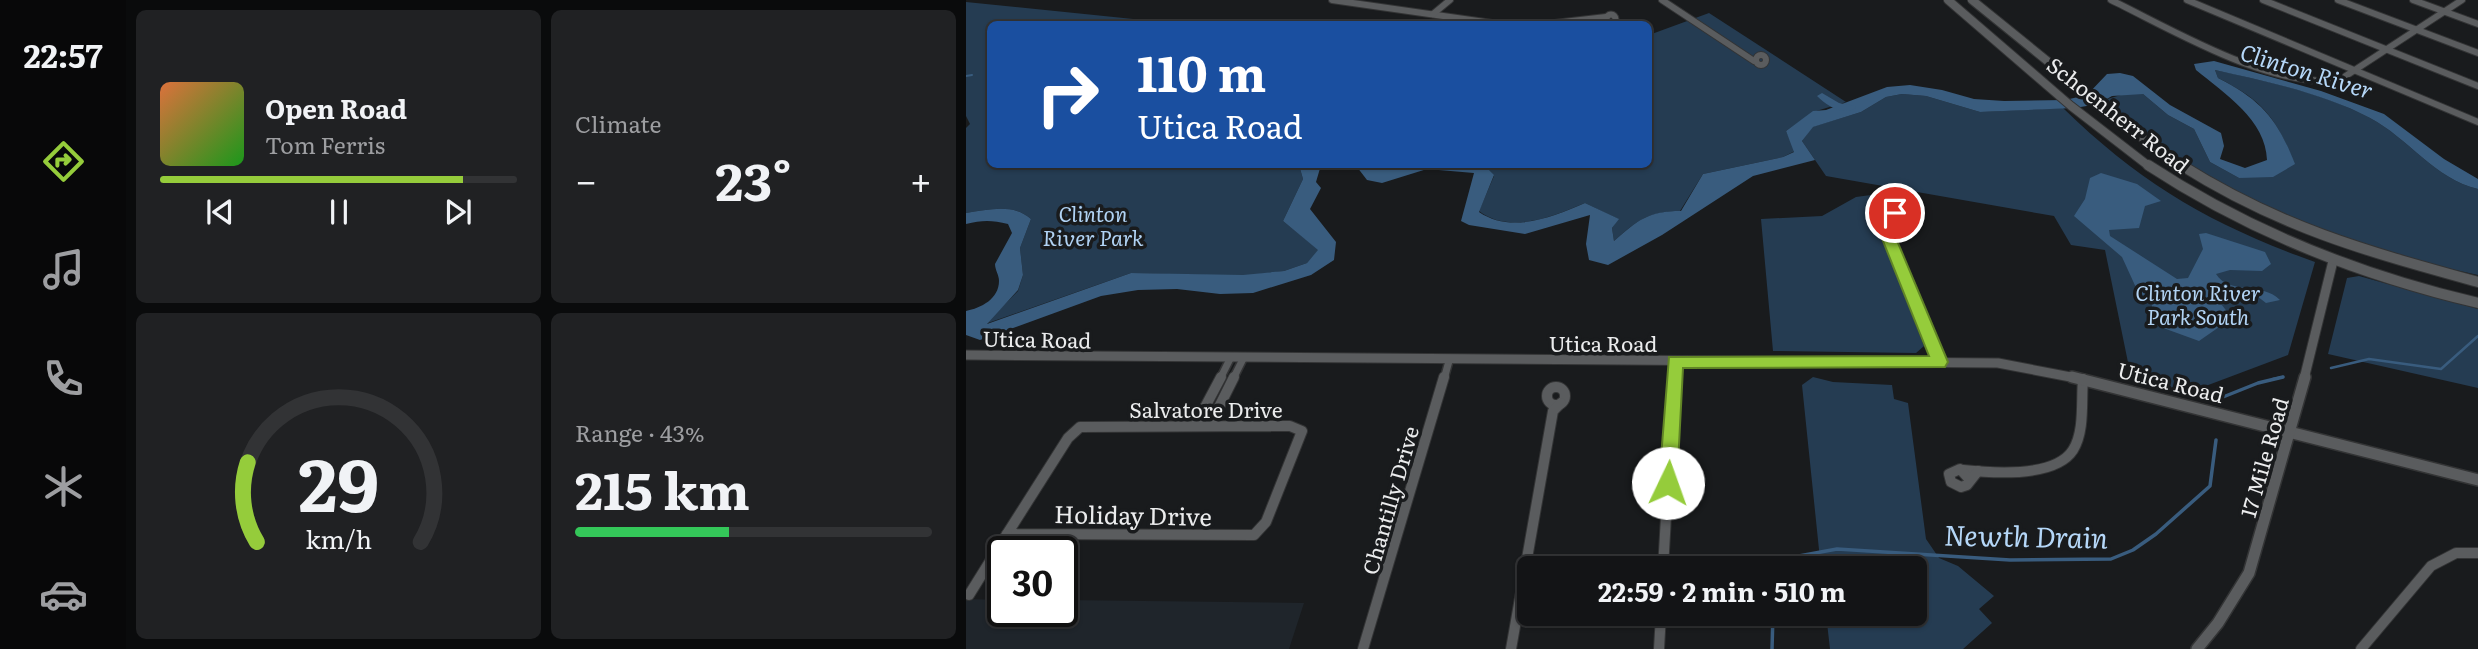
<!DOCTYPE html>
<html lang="en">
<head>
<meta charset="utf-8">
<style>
	:root { --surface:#131416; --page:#202123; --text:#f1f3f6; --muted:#9d9ea1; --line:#323335; --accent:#95cc3b }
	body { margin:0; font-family:Literata,serif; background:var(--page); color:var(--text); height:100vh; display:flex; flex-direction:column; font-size:26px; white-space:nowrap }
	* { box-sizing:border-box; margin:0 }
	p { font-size:23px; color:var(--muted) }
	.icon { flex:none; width:38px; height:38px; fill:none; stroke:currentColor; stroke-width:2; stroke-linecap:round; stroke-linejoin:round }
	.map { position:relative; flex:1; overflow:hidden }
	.panel { display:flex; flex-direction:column; gap:10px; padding:10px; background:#0a0b0c; width:840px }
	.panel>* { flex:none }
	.top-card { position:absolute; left:21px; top:21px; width:665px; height:147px; border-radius:10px; box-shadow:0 2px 5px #0004,0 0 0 2px var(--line); background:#1a4fa0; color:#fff; overflow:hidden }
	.speed { position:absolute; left:21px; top:536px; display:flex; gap:14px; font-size:35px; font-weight:700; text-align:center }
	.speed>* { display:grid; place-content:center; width:91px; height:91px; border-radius:50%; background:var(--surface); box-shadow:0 2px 5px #0004,0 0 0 2px var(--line); line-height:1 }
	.speed .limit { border:4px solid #111; border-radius:10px; background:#fff; color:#111 }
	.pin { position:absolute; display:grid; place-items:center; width:60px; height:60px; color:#fff; margin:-30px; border:4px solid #fff; border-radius:50%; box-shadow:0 2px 7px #0007 }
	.me { position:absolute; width:77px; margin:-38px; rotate:3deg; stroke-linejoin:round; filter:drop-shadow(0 0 5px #0008) }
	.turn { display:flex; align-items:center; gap:24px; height:147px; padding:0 35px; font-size:32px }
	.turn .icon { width:91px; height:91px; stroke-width:2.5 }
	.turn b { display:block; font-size:49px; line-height:60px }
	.big { font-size:52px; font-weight:700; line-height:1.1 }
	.panel .tile { flex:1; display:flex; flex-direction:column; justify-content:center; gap:10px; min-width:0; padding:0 24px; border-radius:10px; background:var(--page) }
	.panel .dial { align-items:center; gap:0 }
	.dial svg { height:182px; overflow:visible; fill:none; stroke:var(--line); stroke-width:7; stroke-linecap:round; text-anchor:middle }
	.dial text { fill:var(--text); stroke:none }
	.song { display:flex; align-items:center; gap:21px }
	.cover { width:84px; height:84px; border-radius:10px; background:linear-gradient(135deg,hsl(20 70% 55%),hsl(120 70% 35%)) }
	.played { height:7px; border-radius:4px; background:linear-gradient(90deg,var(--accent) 85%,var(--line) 85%) }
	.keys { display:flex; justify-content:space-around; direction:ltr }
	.heat { display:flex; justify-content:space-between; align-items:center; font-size:38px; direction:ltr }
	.charge { height:10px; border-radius:5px; background:linear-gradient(90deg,#34c759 43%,var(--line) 0) }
	.panel .tiles { flex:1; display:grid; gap:10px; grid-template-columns:repeat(2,1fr) }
	.trip { position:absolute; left:551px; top:556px; width:410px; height:70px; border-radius:10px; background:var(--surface); box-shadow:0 2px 5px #0004,0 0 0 2px var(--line); font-weight:700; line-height:70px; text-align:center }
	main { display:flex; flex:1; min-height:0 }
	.tab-bar { display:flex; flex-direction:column; width:126px; justify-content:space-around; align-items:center; background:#080809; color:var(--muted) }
	.tab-bar .icon { width:49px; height:49px }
	.tab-bar .selected { color:var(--accent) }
	.tab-bar b { font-size:32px; color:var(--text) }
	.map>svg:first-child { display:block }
	.built { fill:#1f252b }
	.green { fill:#253c52 }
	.water { fill:#395c7e }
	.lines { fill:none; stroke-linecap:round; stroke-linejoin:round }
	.stream-far2 { stroke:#395c7e; stroke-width:2 }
	.stream-far1 { stroke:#395c7e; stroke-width:2.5 }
	.stream { stroke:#395c7e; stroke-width:3.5 }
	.river { fill:#395c7e; fill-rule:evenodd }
	.minor-far2-casing { stroke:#333435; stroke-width:8 }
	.minor-far1-casing { stroke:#333435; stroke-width:10 }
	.minor-casing { stroke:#333435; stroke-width:12 }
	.tertiary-far1-casing { stroke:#333435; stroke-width:11 }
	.tertiary-casing { stroke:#333435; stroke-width:14 }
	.secondary-far1-casing { stroke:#333435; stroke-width:10 }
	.secondary-casing { stroke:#333435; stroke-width:12 }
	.minor-far2 { stroke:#5a5c5e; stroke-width:6 }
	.minor-far1 { stroke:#5a5c5e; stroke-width:7 }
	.minor { stroke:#5a5c5e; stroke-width:10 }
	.tertiary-far1 { stroke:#5a5c5e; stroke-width:9 }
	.tertiary { stroke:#5a5c5e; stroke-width:11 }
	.secondary-far1 { stroke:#5a5c5e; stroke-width:8 }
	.secondary { stroke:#5a5c5e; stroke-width:10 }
	.route { fill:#95cc3b; stroke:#618526; stroke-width:2 }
	.labels { text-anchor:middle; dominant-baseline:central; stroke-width:7; stroke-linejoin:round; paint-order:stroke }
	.street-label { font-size:21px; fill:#ebeced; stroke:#191b1d }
	.park-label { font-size:21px; font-style:italic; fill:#b1d3f4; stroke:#191b1d }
	.water-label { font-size:23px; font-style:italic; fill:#b5d7f8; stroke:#191b1d }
	.near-street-label { font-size:24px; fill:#ebeced; stroke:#191b1d }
	.near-water-label { font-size:28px; font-style:italic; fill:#b5d7f8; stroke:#191b1d }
</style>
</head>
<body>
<main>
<nav class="tab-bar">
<b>22:57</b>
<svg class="icon selected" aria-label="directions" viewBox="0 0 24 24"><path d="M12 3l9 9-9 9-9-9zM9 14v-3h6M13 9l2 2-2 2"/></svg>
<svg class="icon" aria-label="music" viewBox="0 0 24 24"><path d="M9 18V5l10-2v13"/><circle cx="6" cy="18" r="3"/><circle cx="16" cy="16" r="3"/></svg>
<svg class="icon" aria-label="phone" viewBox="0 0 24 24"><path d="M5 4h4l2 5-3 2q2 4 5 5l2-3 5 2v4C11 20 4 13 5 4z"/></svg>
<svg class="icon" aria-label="climate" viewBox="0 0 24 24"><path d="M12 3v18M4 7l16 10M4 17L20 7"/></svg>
<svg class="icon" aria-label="car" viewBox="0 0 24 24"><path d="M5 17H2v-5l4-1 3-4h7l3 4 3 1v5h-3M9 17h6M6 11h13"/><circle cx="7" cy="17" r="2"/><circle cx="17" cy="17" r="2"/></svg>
</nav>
<section class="panel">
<div class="tiles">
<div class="tile">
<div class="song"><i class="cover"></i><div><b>Open Road</b><p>Tom Ferris</p></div></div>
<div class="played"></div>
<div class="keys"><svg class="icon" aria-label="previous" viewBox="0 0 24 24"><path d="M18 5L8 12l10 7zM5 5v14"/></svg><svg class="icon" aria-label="pause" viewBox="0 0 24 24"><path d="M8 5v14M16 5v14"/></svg><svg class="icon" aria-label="next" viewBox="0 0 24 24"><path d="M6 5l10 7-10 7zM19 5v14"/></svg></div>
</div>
<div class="tile"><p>Climate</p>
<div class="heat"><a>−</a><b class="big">23°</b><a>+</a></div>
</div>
<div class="tile dial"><svg viewBox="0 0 100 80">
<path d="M14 69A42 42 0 1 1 86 69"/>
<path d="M14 69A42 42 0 0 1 10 34" stroke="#95cc3b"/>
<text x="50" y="56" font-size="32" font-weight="700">29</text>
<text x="50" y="72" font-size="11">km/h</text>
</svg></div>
<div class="tile"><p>Range · 43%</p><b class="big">215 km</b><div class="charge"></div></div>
</div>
</section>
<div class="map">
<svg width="1512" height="649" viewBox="0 0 1512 649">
	<rect width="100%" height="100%" fill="#191b1d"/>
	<!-- built -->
	<path class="built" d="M0,599l37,1v11h59v-11l242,3 -15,46h-323z"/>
	<!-- green -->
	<g class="green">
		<path d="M0,2l216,22h-192v140l309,1 4,14 -20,42 36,29 -12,13 -23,8 -41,5 -112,-3 -146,51 33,-33 5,-16 -3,-27 11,-29c-18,-16 -43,-9 -65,-6v-85l4,-4 -4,-8z"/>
		<path d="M743,13l137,89 -33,10 -27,19 9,20 -12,6 -80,17 -23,37c-33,1 -42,9 -66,30l-2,-13 6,-9 -33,-16c-31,13 -75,32 -106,8l15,-35 -10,-11 164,-1 1,-129z"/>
		<path d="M1249,70c51,11 108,23 155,48 38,20 65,61 108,71v86c-86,-18 -175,-45 -252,-88 -44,-24 -83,-56 -122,-87l27,-8 12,2 25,21 26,14 16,33 29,16 55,-15c-18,-46 -32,-63 -76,-85z"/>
		<path d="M936,94l24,2 54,16 83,-4c79,77 149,117 252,154l-27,93 -101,38 -56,-16 -26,-127 -34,-5 -17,-29 -228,-40 -24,-35 10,-14 49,-15 25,-15z"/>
		<path d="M905,195l12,8 -10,12 51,131 -8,7 -143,-2 -12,-132 61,-3 34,-19z"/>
		<path d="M1393,276l119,33v79l-150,-34 19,-76z"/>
		<path d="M847,377l20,5 59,3 2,14 14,4 18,136 13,19 19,8 36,30 -15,13 13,14 -29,26h-133l-4,-35h88v-45h-93l-19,-184z"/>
	</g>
	<!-- water -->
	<g class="water">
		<path d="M1248,61l107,30 63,23 60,45 34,20v10c-43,-10 -70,-51 -108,-71 -45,-24 -105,-37 -155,-48l3,8c43,22 59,40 77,86l-22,13 -34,1 -29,-16 -16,-33 -26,-14 -25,-21 -31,2 -14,8 -23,4 -95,4 -54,-16 -24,-2 -16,3 -25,15 -48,15 -11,14 13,19 -62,16 -91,59 -54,30 -19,-5 -3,-16 4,-29 -65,19 -56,-9 -8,-4 13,-48 -47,-4 -45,14 -15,-3 -10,-13 18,-2 5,4 23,-5 81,1 10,10 -15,37c32,22 74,5 106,-9l34,16 -7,9 2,13c24,-21 34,-30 67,-30l22,-37 80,-17 11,-5 -8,-21 27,-20 13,-1 61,-23 23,-2 32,5 32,9 30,2 61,-1 22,-5 20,-21 13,-1 13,3 37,29 51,28 3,13 -4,13 25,9 22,-8c-1,-40 -42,-66 -71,-90l-2,-6z"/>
		<path d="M333,165h22l-5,17 5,6 -11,21 26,33 -2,18 -23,15 -58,18 -33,1 -43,-5 -39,1 -37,6 -121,44 -14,-5v-24c15,-3 33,-12 33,-30 0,-6 -4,-11 -4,-17l17,-31 -4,-9c-16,-4 -26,-4 -42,0v-11c22,-3 47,-10 65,6l-11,29 3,27 -5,15 -31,34 144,-51 112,2 41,-4 23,-8 11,-13 -35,-29 20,-42z"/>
		<path d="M1135,173l36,11 24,17 -16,5 -6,22 -30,2 1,6 67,43 11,-1 15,-29 -4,-15 7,-1 59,19 6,12 -9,7 -32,-1 -14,4c13,21 47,8 64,26l-14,3 -13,-10 -29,-4 -6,11 14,18 -33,23 -44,-16 -4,-25 -13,-8 -16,-35 -48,-41 11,-17 5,-21z"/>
	</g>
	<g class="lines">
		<!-- stream-far2 -->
		<path class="stream-far2" d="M0,76l6,-1"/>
		<!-- stream-far1 -->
		<g class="stream-far1">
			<path d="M1365,368l38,-9 72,10 37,-33"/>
			<path d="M1307,379l10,-2"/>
		</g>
		<!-- stream -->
		<g class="stream">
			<path d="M1252,399l40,-16 25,-6"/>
			<path d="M809,569l13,-11 49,-9 173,11 101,-1 22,-9 23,-16 54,-48 6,-46"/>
			<path d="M806,649l1,-35"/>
		</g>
		<!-- river -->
		<path class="river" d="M856,93l17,10 16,3 1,2c-13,8 -29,-2 -39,-12z"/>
		<defs>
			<g id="minor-far2">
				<path d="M366,0l167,24"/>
				<path d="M696,0l92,61"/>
				<path d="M1145,0c64,31 155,86 227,81l124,-81"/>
				<path d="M1221,0l291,122"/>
				<path d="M1297,0l215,86"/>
				<path d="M1372,0l140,53"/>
				<path d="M1447,0l65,24"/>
				<path d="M467,14l17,-14"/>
				<circle cx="645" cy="19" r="4.5"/>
				<path d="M580,24l60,-7"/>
				<circle cx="795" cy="60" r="5"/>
			</g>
			<g id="minor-far1">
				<circle cx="923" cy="216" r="7"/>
				<path d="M916,219l57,143"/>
				<path d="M254,379l10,-20"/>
				<path d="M267,379l10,-20"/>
				<path d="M478,379l5,-18"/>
				<path d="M708,379l1,-18"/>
			</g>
			<g id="minor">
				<circle cx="590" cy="396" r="9"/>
				<path d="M230,424l25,-47"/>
				<path d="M244,425l24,-48"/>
				<path d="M324,426l12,5 -36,91 -12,13 -247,-1 61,-96 12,-11z"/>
				<path d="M997,470c28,3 92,8 110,-20 12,-19 8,-49 10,-71"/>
				<path d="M1004,480l-10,-11 -11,5 2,8 10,5 6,-2 11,-14"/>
				<path d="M697,569l11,-192"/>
				<path d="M3,595l38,-61"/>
				<path d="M397,649l81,-272"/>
				<path d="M545,649l42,-238 8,-8"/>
				<path d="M693,649l2,-35"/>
				<path d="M1395,649l70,-83 25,-13h22"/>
			</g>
			<g id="tertiary-far1">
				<path d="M0,355l1032,8 83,16"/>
				<path d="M1338,379l29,-118"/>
			</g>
			<g id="tertiary">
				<path d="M1106,377l406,103"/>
				<path d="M1231,649l21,-26 31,-50 56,-196"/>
			</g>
			<g id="secondary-far1">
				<path d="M982,0l123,106 79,61"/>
				<path d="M1006,0l184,149 28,18"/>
			</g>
			<g id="secondary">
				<path d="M1182,165c102,67 211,110 330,138"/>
				<path d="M1215,165c100,63 185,86 297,117"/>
			</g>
		</defs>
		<!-- minor-far2 casing -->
		<use href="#minor-far2" class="minor-far2-casing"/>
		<!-- minor-far1 casing -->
		<use href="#minor-far1" class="minor-far1-casing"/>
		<!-- minor casing -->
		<use href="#minor" class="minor-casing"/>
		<!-- tertiary-far1 casing -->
		<use href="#tertiary-far1" class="tertiary-far1-casing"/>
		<!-- tertiary casing -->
		<use href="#tertiary" class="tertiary-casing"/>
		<!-- secondary-far1 casing -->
		<use href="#secondary-far1" class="secondary-far1-casing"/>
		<!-- secondary casing -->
		<use href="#secondary" class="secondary-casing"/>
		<!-- minor-far2 -->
		<use href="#minor-far2" class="minor-far2"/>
		<!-- minor-far1 -->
		<use href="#minor-far1" class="minor-far1"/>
		<!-- minor -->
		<use href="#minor" class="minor"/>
		<!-- tertiary-far1 -->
		<use href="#tertiary-far1" class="tertiary-far1"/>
		<!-- tertiary -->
		<use href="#tertiary" class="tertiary"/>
		<!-- secondary-far1 -->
		<use href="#secondary-far1" class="secondary-far1"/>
		<!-- secondary -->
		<use href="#secondary" class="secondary"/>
	</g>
	<!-- route -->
	<path class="route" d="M929,208l5,2 5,8 -12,9v4l55,131 -3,5 -262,1 -6,115 -2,6h-14l-2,-6 10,-126 260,-1 -50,-125 2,-9z"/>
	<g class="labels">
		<!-- street labels -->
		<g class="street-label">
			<text transform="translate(1153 114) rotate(38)">Schoenherr Road</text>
			<text transform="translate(71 338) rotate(1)">Utica Road</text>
			<text x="637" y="342">Utica Road</text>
			<text transform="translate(1205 381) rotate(14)">Utica Road</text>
			<text x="240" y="408">Salvatore Drive</text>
			<text transform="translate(1297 457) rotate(-74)">17 Mile Road</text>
			<text transform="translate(423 500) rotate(-74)">Chantilly Drive</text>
		</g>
		<!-- park labels -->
		<g class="park-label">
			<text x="127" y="212">Clinton<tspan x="127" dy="24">River Park</tspan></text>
			<text x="1232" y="291">Clinton River<tspan x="1232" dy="24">Park South</tspan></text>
		</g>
		<!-- water labels -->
		<g class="water-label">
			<text transform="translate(1341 70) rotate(17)">Clinton River</text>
		</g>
		<!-- near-street labels -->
		<g class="near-street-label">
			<text transform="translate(167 514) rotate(1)">Holiday Drive</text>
		</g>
		<!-- near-water labels -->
		<g class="near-water-label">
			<text transform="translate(1060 535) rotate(1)">Newth Drain</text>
		</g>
	</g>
</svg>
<div class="speed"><div class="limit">30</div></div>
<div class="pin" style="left:929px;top:213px;background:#d93025"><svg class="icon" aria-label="arrive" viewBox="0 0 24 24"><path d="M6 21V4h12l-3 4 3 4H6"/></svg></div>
<svg class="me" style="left:702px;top:483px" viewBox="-20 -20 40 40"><circle r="19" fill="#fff"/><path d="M0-13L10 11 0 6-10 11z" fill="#95cc3b"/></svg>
<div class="trip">22:59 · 2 min · 510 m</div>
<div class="top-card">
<div class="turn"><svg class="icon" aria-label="right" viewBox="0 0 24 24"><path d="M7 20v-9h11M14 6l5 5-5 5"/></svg><div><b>110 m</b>Utica Road</div></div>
</div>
</div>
</main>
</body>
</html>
